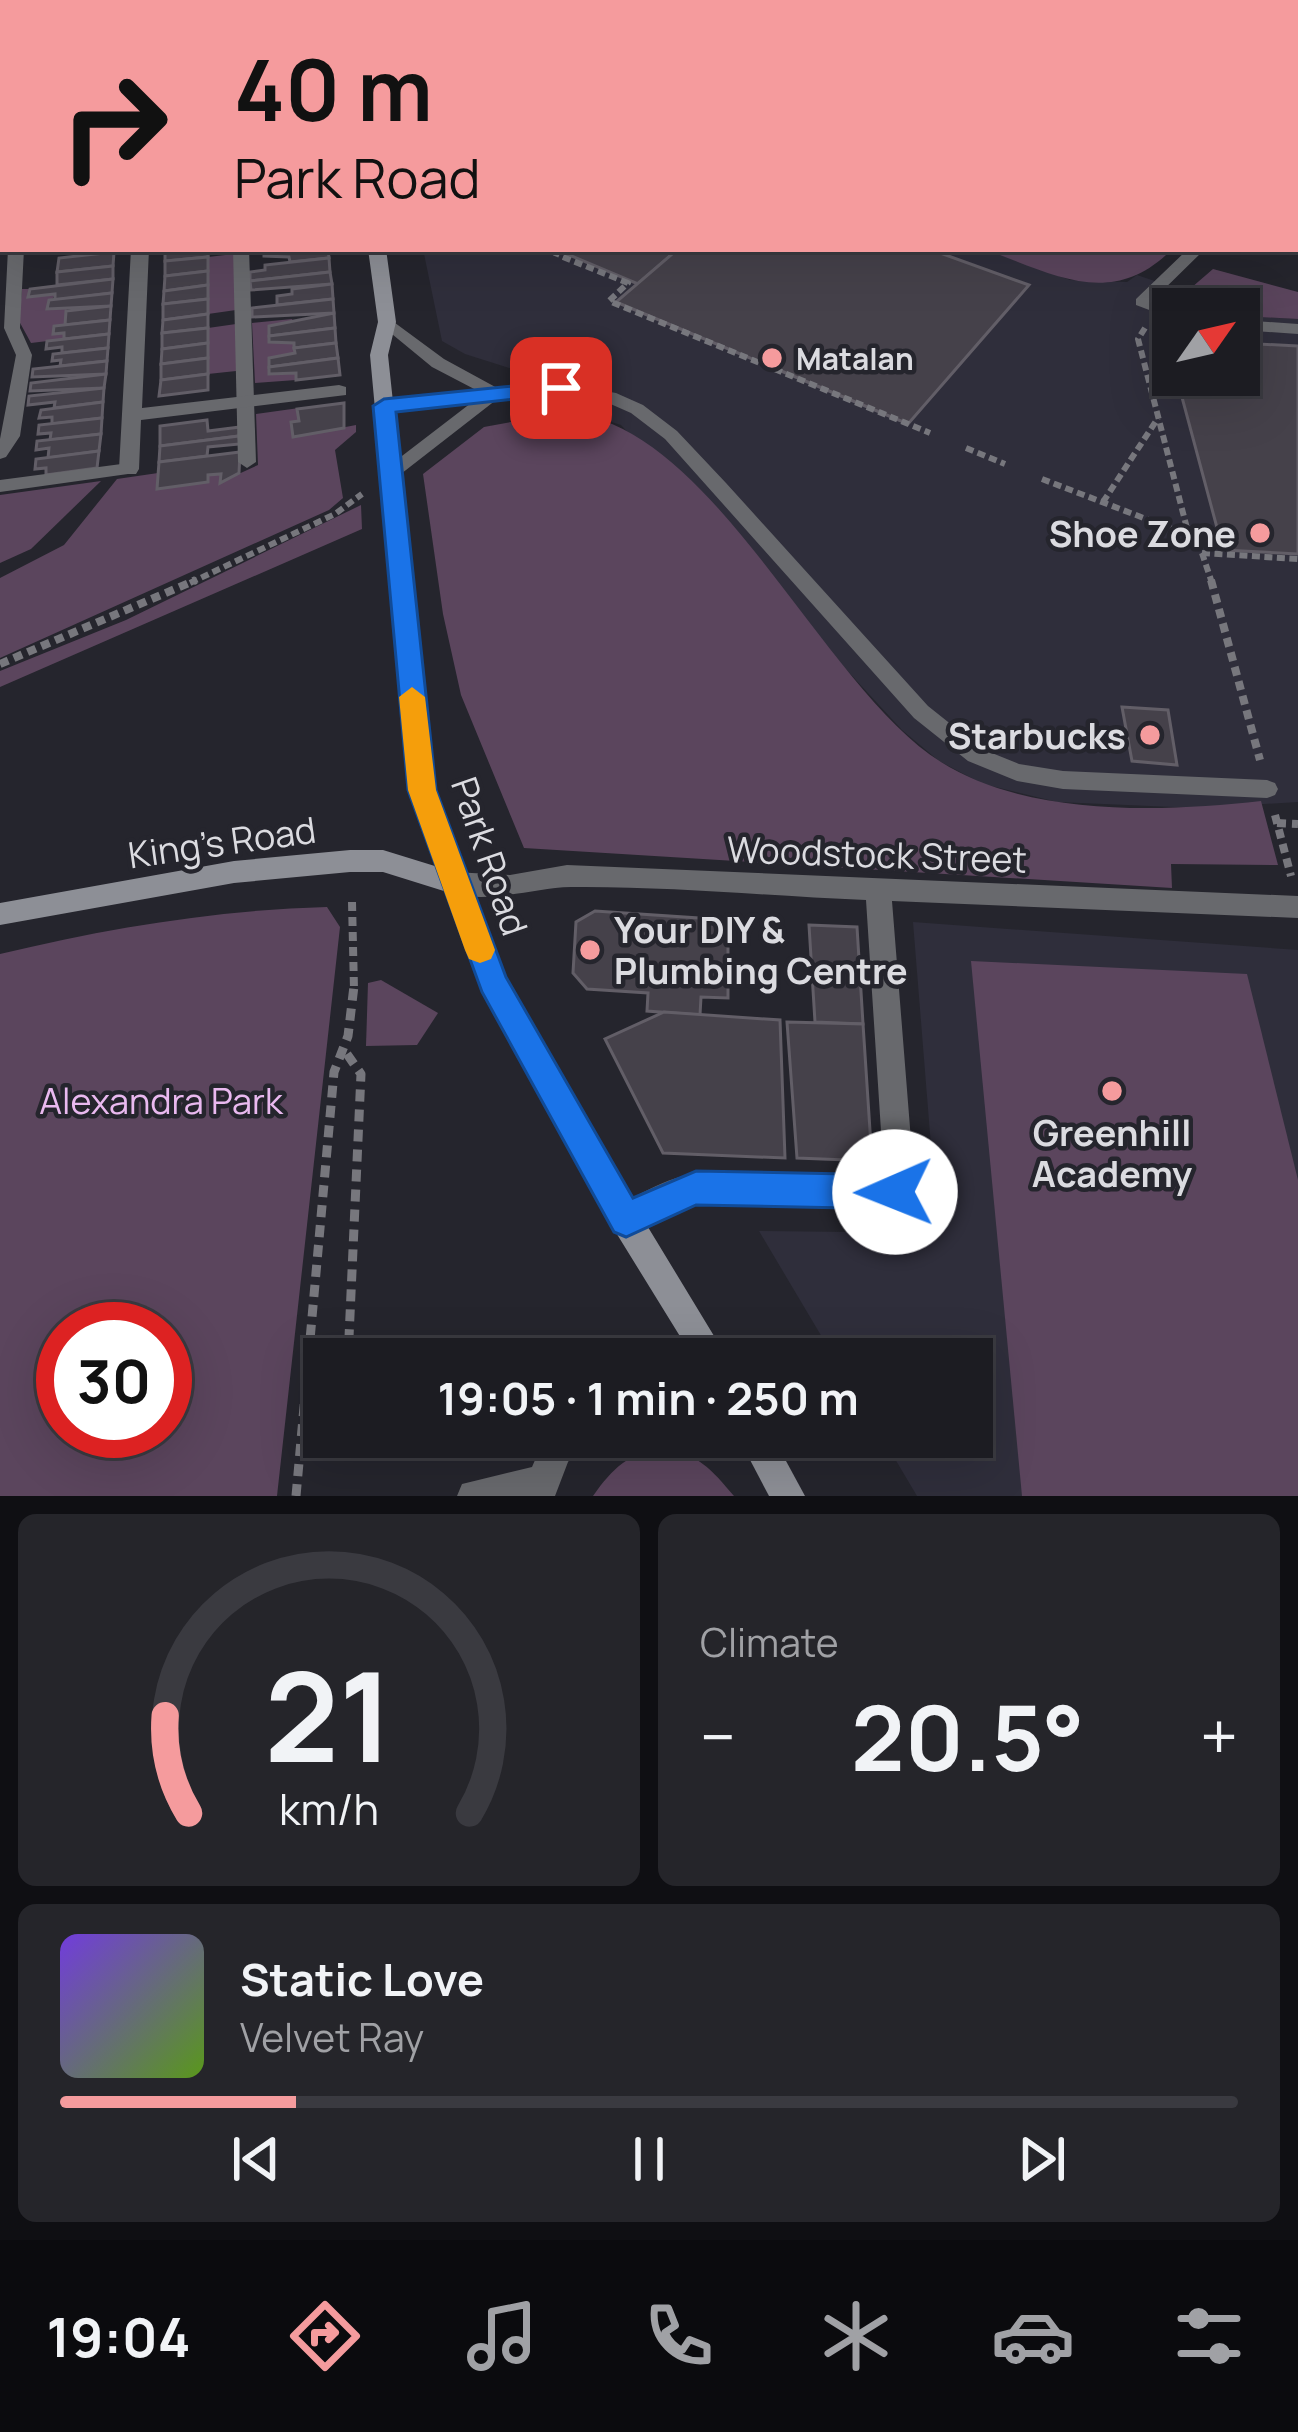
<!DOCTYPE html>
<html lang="en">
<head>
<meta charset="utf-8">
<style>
	:root { --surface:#1c1c22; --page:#25252a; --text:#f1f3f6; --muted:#a0a1a5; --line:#3a3a40; --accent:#f59b9d }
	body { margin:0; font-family:Manrope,sans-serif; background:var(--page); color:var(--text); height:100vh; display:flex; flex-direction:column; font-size:45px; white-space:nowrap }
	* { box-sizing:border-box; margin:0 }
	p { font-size:39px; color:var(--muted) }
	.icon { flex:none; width:66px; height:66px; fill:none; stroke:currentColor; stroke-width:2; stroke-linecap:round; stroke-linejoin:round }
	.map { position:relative; height:1496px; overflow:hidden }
	.details { display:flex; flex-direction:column; gap:18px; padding:18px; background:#0f0f13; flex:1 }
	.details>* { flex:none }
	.banner { position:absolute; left:0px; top:0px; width:1299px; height:252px; box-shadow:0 12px 48px #0002,0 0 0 3px var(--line); background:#f59b9d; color:#111; overflow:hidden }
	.needle { width:78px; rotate:56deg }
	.tools { position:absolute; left:1152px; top:288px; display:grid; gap:24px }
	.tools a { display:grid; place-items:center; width:108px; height:108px; border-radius:0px; background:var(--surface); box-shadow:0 12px 48px #0002,0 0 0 3px var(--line); font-size:60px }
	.speed { position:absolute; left:36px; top:1302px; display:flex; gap:24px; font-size:60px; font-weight:700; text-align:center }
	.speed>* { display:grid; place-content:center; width:156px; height:156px; border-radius:50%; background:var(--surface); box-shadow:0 12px 48px #0002,0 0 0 3px var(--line); line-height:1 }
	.speed .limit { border:18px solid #d22; background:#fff; color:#111 }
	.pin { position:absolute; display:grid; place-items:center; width:102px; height:102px; color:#fff; margin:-51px; border-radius:24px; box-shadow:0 6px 18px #0006 }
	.me { position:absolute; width:132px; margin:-66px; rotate:269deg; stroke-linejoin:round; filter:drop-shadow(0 0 9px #0008) }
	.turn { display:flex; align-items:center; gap:42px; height:252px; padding:0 36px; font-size:54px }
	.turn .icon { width:156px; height:156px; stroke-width:2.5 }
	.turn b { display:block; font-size:84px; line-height:102px }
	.big { font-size:90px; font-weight:700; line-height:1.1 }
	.details .widget { flex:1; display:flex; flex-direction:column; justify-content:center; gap:18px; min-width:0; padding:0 42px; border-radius:18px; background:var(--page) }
	.details .dial { align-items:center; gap:0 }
	.dial svg { height:312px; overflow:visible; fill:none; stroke:var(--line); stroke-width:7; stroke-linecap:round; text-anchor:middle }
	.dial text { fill:var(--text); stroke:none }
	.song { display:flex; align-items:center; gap:36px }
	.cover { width:144px; height:144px; border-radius:18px; background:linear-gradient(135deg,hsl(260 70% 55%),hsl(90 70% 35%)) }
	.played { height:12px; border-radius:6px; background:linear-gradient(90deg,var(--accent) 20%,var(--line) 20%) }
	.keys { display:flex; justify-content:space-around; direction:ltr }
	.heat { display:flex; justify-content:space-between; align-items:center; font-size:66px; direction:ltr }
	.details .tiles { flex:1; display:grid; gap:18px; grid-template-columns:1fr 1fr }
	.widget:last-child { grid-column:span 2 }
	.trip { position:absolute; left:303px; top:1338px; width:690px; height:120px; border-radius:0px; background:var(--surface); box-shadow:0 12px 48px #0002,0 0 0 3px var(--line); font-weight:700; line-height:120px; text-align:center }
	.dock { display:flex; height:192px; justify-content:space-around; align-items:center; background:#0b0b0e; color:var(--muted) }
	.dock .icon { width:84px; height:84px }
	.dock .on { color:var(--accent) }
	.dock b { font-size:54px; color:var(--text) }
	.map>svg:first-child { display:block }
	.built { fill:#2f2e3b }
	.green { fill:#5b455d; fill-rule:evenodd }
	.building { fill:#45414a; stroke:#625e67; stroke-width:3 }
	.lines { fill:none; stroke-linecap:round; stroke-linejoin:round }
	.path-far3 { stroke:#77777d; stroke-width:4.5; stroke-dasharray:6 4.5; stroke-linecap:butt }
	.path-far2 { stroke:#77777d; stroke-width:6; stroke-dasharray:8 4.5; stroke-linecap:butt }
	.path-far1 { stroke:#77777d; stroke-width:8; stroke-dasharray:9 6; stroke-linecap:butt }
	.path { stroke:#77777d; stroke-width:9; stroke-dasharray:12 8; stroke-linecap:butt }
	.lane { fill:#68696d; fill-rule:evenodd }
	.street { fill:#68696d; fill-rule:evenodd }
	.secondary { fill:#8d8f96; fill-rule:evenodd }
	.highway { fill:#c3c8d2; fill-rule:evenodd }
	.route { fill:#1a73e8; stroke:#114b97; stroke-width:3 }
	.slow { fill:#f59e0b }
	.poi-dot { fill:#f59b9d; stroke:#25252d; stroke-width:4.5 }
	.labels { text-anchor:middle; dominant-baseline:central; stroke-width:9; stroke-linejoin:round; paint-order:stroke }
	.far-poi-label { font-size:30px; font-weight:bold; fill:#dbdbe0; stroke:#25252d; text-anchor:start }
	.poi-label { font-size:36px; font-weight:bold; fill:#dbdbe0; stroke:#25252d; text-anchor:end }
	.street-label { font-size:36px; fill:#dbdbe0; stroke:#25252d }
	.park-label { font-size:36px; fill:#e9b9ef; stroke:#25252d }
</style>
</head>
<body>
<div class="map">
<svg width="1298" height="1496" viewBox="0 0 1298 1496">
	<rect width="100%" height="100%" fill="#25252d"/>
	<!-- built -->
	<g class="built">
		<path d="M423,249h561l86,31 57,2 10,-7 50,17v5l21,12h-35v66h66v-59l59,3v483l-101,6 -140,-6 -74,-18 -44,-23 -37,-31 -281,-305 -38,-12 -39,2 -19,-42 -60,-19 -23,-13z"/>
		<path d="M913,922l385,28v546h-381l-35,-59h90v-78h-137l-76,-128 179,2z"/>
	</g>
	<!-- green -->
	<g class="green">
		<path d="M984,249h156l26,6c-58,53 -116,18 -182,-6z"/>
		<path d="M234,254l2,56 -28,4v-57z"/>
		<path d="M1213,269l85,23v27l-59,-3v-7h-31l-21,-12 -3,-3z"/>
		<path d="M22,289h8l-1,7 26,-2 -7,14 19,-1 -2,18 -11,1 -1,7h11v6l-33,4 -12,-22z"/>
		<path d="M292,319l1,4 -24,3v16l25,1 1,10 -15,2v18h16v7l-41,3 -3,-60z"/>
		<path d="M236,324v47l-28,3v-46z"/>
		<path d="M299,408v13l-8,2 2,14 63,-12v7l-21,18 8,48 -14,12 -329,148v-80l64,-33 53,-66 41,-6v16l50,-7 1,-7 12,-1v8l37,-17 -2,-51z"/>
		<path d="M560,413c148,0 261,274 381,349 87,55 221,50 320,39l17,64 -107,-1 1,24 -648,-40 -63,-153 -18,-81 -20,-140 61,-47z"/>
		<path d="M101,481l-70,68 -31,14v-68z"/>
		<path d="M361,505l1,24 -362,158v-16l126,-51z"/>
		<path d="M327,907l13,20 -63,569h-277v-542c108,-26 216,-44 327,-47zM63,1329h102v102h-102z"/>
		<path d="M971,961l276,13 51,206v316h-276z"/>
		<path d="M381,980l57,33 -21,32 -51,1 2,-63z"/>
		<path d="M662,1449c35,3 50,21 72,47h-141c20,-28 35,-43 69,-47z"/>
	</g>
	<!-- building -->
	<g class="building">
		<path d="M362,0h128l-7,3z"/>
		<path d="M165,249h43v8l-43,4z"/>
		<path d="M328,249l1,9 -39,4 -1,-5 -25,-1v-5z"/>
		<path d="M555,249h123l-40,35z"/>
		<path d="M678,249h251l100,36 -121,139 -292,-122z"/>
		<path d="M114,252l-1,14 -56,6 2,-14z"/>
		<path d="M208,257v14l-43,5v-15z"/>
		<path d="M329,258l1,14 -80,9v-9l15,-2v-5z"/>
		<path d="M113,266v13l-56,6v-13z"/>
		<path d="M208,271v14l-44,6 1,-15z"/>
		<path d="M330,272l2,12 -81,6 -1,-9z"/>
		<path d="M113,279l-1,14 -57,7v-6l-27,3 2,-8z"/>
		<path d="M332,284l1,15 -56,6v-9l15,-2v-5z"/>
		<path d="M208,285v14l-45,5 1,-13z"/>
		<path d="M112,293l-1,13 -64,3 2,-9z"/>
		<path d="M208,299v15l-45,6v-16z"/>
		<path d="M333,299l1,14 -82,4v-9z"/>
		<path d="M111,306l-1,14 -45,5 1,-14z"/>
		<path d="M334,313l1,15 -66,8v-10z"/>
		<path d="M208,314v14l-46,5 1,-13z"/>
		<path d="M110,320l-1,14 -45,5v-6l-11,1 1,-8z"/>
		<path d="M208,328v15l-46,6v-16z"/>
		<path d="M335,328l1,15 -42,5v-5l-25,-1v-6z"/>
		<path d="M109,334l-1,14 -46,5v-6l-16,2 1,-8z"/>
		<path d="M208,343v15l-47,6 1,-15z"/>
		<path d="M336,343l2,15 -69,9v-9l26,-5 -1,-5z"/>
		<path d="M1239,343l59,3v208l-75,-4 -47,-175h63z"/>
		<path d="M108,348l-1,13 -47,5 1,-6 -9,1 1,-7z"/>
		<path d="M208,358v16l-47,6v-16z"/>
		<path d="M338,358l2,17 -44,5v-7l-27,1v-7z"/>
		<path d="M107,361l-1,13 -74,3 1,-8z"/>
		<path d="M106,374l-2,14 -74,3 1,-8z"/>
		<path d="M208,374v16l-49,6 2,-16z"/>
		<path d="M104,388l-1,14 -49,6 1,-6 -27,3 1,-9z"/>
		<path d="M103,402l-1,16 -50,6v-7l-13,1 2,-8z"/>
		<path d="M344,403v25l-51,9 -2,-15 8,-1 -2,-12z"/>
		<path d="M102,418l-1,16 -51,6 1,-7 -13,1 1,-9z"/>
		<path d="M207,420l1,11 32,-4 -1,9 -79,10v-20z"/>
		<path d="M101,434l-2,17 -51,7 1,-10 -13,2 1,-9z"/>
		<path d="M239,436l1,8 -32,3 -1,9 -48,6 1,-16z"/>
		<path d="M99,451l-2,17 -51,7v-7l-11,1 1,-10z"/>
		<path d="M240,452l-1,21 -19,10 1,-9 -13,1v7l-51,7 2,-27z"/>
		<path d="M1122,707l46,3 9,55 -45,-4z"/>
		<path d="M595,911l133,9v78l-27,-1 -1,18 -53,-4 1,-18 -61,-4 -14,-16 3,-51z"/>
		<path d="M809,925l48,2 6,97 -48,-2z"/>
		<path d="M664,1012l116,8 5,138 -122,-5 -58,-114z"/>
		<path d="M787,1022l76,2 9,137 -75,-3z"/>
	</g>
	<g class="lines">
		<!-- path-far3 -->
		<path class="path-far3" d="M544,249l26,11"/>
		<!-- path-far2 -->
		<g class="path-far2">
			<path d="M563,257l65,26 -19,18 321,132"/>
			<path d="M1145,328l-7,11 51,197 13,17 10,30"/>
			<path d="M966,448l39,16"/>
			<path d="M1042,479l146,56"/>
			<path d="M1103,502l55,-84"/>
			<path d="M1202,553l96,6"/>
			<path d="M190,583l145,-69 27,-20"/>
		</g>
		<!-- path-far1 -->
		<g class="path-far1">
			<path d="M1211,580l49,180"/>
			<path d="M0,664l196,-84"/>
			<path d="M1275,815l16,61"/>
			<path d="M1277,823l21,1"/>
			<path d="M352,902l2,87"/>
		</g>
		<!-- path -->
		<g class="path">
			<path d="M347,1054l14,20 -13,285"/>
			<path d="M431,1359l11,-3"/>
			<path d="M309,1380l15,-1"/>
			<path d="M296,1496l38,-424 14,-36 6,-50"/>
		</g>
		<!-- lane -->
		<g class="lane">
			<path d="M8,249h16l-4,79 12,27 -12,81 -14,21 -6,2v-20l16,-84 -12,-27z"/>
			<path d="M233,249h16l7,213 -9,6 -9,-6z"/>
			<path d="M1188,249h17l-53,52 22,8 -1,10 -37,-14v-6z"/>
			<path d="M387,317l57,42 55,30 62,-6 55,10 27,12 34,26 49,52 202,223 54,43 37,15 44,7 204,9 8,3 3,6 -3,6 -8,3 -204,-9 -46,-8 -49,-20 -54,-43 -249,-279 -34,-26 -25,-11 -45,-9 -65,7 -99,77h-12v-8l86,-66 -87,8 -6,-1v-8l100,-11 -46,-24 -51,-42v-6z"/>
			<path d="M1239,320l59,4v10l-59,-4z"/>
			<path d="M129,463l9,6 -3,4 -135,19v-12z"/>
		</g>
		<!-- street -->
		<g class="street">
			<path d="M701,0h18l2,3h-18z"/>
			<path d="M974,0h19l2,3h-19z"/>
			<path d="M1296,93l2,1v10l-2,-1z"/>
			<rect x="1296" y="213" width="2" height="11"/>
			<path d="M131,249h18l-7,159 197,-23 7,2v8l-205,25 -2,49 -3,5h-14l-3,-5z"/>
			<path d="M567,865l731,31v22l-406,-17 22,277 -8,25 -11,4 -199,-4 -18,5 -52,27 -11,-4 -4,-11c9,-21 63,-45 87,-47 60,-5 125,3 186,4l-18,-277c-98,-4 -197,-14 -295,-13 -42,1 -84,19 -127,4l-4,-8 4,-8 9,-3 57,3z"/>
			<path d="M545,1437h40l-17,25 -13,34h-98l5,-12 70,-17z"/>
		</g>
		<!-- secondary -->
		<g class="secondary">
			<rect x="335" y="0" width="14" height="3"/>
			<path d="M368,249h18l10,73 -8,33 46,434 71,189 132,231 91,150h-34l-79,-128 -132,-239 -36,-100 -64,-20h-33l-116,11 -234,42v-22l234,-42 116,-11h33l55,17 -28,-78 -40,-434 8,-33z"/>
			<path d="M738,1437h35l32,59h-36z"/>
		</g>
		<!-- highway -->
		<g class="highway">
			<path d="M743,0h24l2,3h-24z"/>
			<path d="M786,0h24l2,3h-24z"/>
			<path d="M873,0h25l2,3h-25z"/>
			<rect x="1296" y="140" width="2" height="15"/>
			<rect x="1296" y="176" width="2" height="15"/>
		</g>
	</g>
	<!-- route -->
	<path class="route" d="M561,381l8,2v10l-173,19 40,378 70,187 127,221 63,-27 199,4 12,5 5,12 -5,12 -12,5 -199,-4 -70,32 -12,-5 -132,-240 -74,-202 -35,-384 11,-7z"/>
	<!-- slow -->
	<path class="slow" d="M412,687l13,10 11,93 59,160 -4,9 -11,4 -11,-4 -4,-9 -57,-160 -9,-93z"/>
	<!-- markers -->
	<g class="poi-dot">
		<circle cx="772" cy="358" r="12"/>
		<circle cx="1260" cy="533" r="12"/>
		<circle cx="1150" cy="735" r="12"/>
		<circle cx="590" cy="950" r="12"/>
		<circle cx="1112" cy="1091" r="12"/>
	</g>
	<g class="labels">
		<!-- far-poi labels -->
		<g class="far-poi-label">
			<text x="796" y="358">Matalan</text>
		</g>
		<!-- poi labels -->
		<g class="poi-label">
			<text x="1236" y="533">Shoe Zone</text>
			<text x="1126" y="735">Starbucks</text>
			<text x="614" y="929" text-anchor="start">Your DIY &amp;<tspan x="614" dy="41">Plumbing Centre</tspan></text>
			<text x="1112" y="1132" text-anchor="middle">Greenhill<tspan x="1112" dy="41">Academy</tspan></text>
		</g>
		<!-- street labels -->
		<g class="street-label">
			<text transform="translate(222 842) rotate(-8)">King's Road</text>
			<text transform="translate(877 854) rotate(2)">Woodstock Street</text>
			<text transform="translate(490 856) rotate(71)">Park Road</text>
		</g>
		<!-- park labels -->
		<g class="park-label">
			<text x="161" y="1100">Alexandra Park</text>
		</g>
	</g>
</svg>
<div class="tools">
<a><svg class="needle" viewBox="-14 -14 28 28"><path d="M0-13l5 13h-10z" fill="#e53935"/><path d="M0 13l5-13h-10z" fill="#a0a1a5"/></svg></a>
</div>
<div class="speed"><div class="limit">30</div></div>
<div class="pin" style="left:561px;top:388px;background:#d93025"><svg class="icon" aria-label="arrive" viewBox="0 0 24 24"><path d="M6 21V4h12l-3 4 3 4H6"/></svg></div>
<svg class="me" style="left:895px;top:1192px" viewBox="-20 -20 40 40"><circle r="19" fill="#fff"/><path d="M0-13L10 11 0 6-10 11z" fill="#1a73e8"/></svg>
<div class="trip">19:05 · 1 min · 250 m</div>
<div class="banner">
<div class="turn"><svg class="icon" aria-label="right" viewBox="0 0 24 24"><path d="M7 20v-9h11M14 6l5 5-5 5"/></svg><div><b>40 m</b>Park Road</div></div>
</div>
</div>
<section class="details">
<div class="tiles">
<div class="widget dial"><svg viewBox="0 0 100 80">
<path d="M14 69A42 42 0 1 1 86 69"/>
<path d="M14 69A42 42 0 0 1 8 44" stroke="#f59b9d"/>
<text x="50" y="56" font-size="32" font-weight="700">21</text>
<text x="50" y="72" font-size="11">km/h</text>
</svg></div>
<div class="widget"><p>Climate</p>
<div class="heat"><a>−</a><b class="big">20.5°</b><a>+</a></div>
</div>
<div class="widget">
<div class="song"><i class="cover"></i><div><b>Static Love</b><p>Velvet Ray</p></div></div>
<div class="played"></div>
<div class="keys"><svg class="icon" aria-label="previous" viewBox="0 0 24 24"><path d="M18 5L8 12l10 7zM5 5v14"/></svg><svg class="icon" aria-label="pause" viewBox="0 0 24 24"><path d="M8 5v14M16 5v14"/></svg><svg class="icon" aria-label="next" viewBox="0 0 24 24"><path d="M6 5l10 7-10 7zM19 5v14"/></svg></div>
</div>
</div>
</section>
<nav class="dock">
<b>19:04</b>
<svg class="icon on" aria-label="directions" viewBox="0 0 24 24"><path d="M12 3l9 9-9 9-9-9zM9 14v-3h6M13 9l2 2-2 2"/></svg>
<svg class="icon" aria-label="music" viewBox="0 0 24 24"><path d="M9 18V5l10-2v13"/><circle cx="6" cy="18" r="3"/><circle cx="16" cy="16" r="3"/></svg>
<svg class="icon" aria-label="phone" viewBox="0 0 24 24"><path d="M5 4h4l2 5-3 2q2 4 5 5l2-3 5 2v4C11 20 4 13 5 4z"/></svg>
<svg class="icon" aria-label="climate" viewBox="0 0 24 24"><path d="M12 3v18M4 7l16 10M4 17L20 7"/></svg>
<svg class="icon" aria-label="car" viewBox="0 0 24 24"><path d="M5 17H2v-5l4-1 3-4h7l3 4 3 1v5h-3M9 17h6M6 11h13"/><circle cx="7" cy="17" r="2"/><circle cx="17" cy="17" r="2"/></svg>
<svg class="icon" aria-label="filters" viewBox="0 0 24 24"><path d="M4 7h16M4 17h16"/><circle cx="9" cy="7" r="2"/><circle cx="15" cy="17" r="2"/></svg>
</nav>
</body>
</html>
